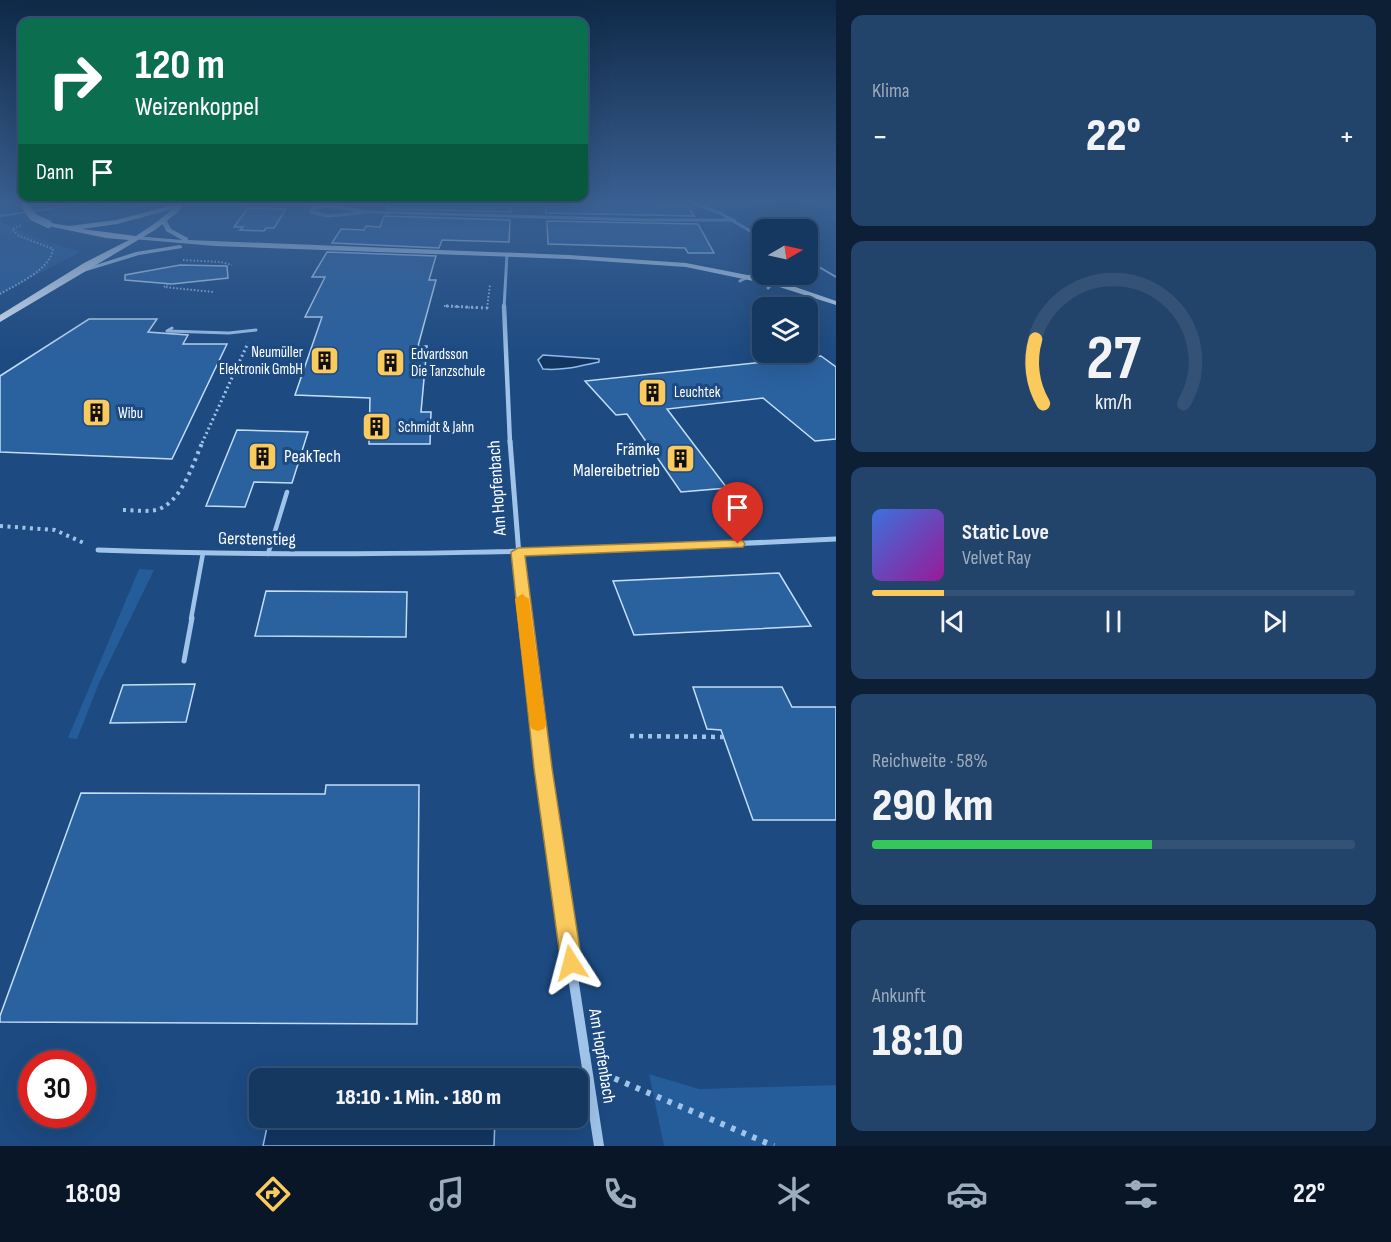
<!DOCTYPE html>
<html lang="de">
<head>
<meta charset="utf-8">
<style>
	:root { --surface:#153861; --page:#22436a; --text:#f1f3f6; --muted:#9dacbd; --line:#345276; --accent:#fbca5d }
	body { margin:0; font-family:"Sofia Sans Condensed",sans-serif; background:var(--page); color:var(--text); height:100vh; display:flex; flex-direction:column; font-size:22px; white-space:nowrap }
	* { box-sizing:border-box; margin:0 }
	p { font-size:20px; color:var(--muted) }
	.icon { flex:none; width:33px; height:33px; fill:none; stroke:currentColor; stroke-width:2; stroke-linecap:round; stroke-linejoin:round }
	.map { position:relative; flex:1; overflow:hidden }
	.panel { display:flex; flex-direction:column; gap:15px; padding:15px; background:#0c1f35; width:555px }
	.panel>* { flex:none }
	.top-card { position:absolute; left:18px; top:18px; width:570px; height:183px; border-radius:12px; box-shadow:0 6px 24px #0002,0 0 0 2px var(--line); background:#0b6e4f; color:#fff; overflow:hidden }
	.needle { width:39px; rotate:81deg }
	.controls { position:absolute; left:752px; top:219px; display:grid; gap:12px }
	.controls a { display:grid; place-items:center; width:66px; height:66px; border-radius:12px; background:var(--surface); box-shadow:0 6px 24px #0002,0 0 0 2px var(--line); font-size:30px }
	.speed { position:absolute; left:18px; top:1050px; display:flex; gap:12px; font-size:30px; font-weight:700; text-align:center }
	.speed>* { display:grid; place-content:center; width:78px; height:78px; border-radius:50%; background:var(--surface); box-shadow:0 6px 24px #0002,0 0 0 2px var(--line); line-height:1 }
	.speed .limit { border:9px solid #d22; background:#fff; color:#111 }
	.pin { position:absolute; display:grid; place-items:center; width:51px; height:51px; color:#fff; margin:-62px -26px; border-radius:50% 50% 50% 0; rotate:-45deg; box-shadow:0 0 6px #0007 }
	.pin .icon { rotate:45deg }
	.me { position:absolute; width:66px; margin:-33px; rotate:351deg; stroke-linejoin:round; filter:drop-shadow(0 0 4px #0008) }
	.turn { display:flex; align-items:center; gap:21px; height:126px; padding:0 18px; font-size:27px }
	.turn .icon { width:78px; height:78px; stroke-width:2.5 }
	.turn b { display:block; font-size:42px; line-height:51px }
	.then { display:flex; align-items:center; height:57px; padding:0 18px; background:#0003; gap:12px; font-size:22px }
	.big { font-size:45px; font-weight:800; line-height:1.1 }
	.panel .tile { flex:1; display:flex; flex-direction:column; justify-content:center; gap:9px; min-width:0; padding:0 21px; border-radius:12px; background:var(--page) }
	.panel .dial { align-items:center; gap:0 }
	.dial svg { height:156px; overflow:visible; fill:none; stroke:var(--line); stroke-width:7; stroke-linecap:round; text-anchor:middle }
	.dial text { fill:var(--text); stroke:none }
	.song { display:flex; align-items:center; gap:18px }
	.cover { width:72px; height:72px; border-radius:9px; background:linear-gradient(135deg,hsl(220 70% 55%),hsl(300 70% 35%)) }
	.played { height:6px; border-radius:3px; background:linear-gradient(90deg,var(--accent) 15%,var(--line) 15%) }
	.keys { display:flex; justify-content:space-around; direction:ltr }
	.heat { display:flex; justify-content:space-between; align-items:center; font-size:33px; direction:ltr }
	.charge { height:9px; border-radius:4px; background:linear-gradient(90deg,#34c759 58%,var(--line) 0) }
	.trip { position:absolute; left:249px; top:1068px; width:339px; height:60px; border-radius:12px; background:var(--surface); box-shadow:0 6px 24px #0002,0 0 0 2px var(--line); font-weight:800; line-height:60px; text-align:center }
	.menu { display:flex; height:96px; justify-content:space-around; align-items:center; background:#081627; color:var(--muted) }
	.menu .icon { width:42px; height:42px }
	.menu .current { color:var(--accent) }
	.menu b { font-size:27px; color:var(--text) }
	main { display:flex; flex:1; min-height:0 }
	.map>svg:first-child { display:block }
	.green { fill:#255c9a }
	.water { fill:#123560; stroke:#93beec; stroke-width:1.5 }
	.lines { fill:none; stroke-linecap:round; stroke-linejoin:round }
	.stream { fill:#93beec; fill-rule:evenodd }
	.building { fill:#2a619f; stroke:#c4ddf7; stroke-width:1.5 }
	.path-far4 { stroke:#a0c3ea; stroke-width:2; stroke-dasharray:1.5 2; stroke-linecap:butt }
	.path-far3 { stroke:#a0c3ea; stroke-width:3; stroke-dasharray:2 3; stroke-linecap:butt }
	.path-far2 { stroke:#a0c3ea; stroke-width:4; stroke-dasharray:3 4.5; stroke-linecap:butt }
	.path-far1 { stroke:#a0c3ea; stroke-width:4.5; stroke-dasharray:4 5; stroke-linecap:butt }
	.path { stroke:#a0c3ea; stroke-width:6; stroke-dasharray:4.5 7; stroke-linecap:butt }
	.lane-far3 { stroke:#a0c3ea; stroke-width:2 }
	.lane-far2 { stroke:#a0c3ea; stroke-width:3 }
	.lane-far1 { stroke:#a0c3ea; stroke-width:4.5 }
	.lane { stroke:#a0c3ea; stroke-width:5 }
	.street-far4 { stroke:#a0c3ea; stroke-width:3 }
	.street-far3 { stroke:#a0c3ea; stroke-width:4.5 }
	.street-far2 { stroke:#a0c3ea; stroke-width:5 }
	.street-far1 { stroke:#a0c3ea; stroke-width:8 }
	.street { stroke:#a0c3ea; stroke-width:10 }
	.secondary { fill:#cbe0f7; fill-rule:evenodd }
	.primary { fill:#e4effe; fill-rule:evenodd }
	.primary-bridge { stroke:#e4effe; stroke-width:8 }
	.route { fill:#fbca5d; stroke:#a3833c; stroke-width:1.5 }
	.slow { fill:#f59e0b }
	.labels { text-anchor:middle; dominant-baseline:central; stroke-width:6; stroke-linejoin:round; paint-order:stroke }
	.far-poi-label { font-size:15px; fill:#fff; stroke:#1c4a81; text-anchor:start }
	.poi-label { font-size:18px; fill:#fff; stroke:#1c4a81; text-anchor:end }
	.street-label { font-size:18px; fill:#fff; stroke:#1c4a81 }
</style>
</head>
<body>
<main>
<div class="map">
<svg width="836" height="1146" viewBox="0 0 836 1146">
	<rect width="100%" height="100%" fill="#1c4a81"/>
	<!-- green -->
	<g class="green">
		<path d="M43,203h106c-30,18 -60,19 -94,14z"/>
		<path d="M0,205l3,18 29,13 48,16 -80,42z"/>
		<path d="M139,569l15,1 -55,113 -22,56 -9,-1z"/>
		<path d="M649,1074l50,15 137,-4v61h-172z"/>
	</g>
	<!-- water -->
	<g class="water">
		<path d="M543,355l56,4v3c-19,4 -37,9 -56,7l-5,-9z"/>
		<path d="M269,1118h226l-1,28h-231z"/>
	</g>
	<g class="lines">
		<!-- stream -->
		<path class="stream" d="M84,203h9l-93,14v-2z"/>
	</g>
	<!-- building -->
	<g class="building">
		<path d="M390,203h121v9l-124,-3z"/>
		<path d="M545,203h111l1,3h31l6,10 -148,-3z"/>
		<path d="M248,208l38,1 -12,19h-8l-2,3 -24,-1 3,-3h-9z"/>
		<path d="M384,216l126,4 -1,22 -67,-2 -3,8 -107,-5 9,-14 23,1 2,-4 14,1z"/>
		<path d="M547,221l151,3 16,29h-26l-3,-5 -137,-4z"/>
		<path d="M327,252l109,4 -7,24h7l-18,66h9l-6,66h10l-1,32h-61l1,-46 -75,-3 27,-78h-17l20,-40h-13z"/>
		<path d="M180,265l47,1 1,12 -56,6 -47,-4v-5z"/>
		<path d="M89,319h68l-9,13 40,3 -5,9h44l-55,115 -172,-7v-76z"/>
		<path d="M821,356l15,11v72l-21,2 -52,-43 -96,11 60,79 -46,4 -54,-78 -11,1 -31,-34z"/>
		<path d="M237,430l71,2 -16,51 -38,-1 -9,25 -39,-1z"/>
		<path d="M779,573l32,53 -177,9 -21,-54z"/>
		<path d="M266,591l141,1 -1,45 -151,-1z"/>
		<path d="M195,684l-9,38 -76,1 13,-38z"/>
		<path d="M693,687h89l10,20h44v113h-83l-32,-90 -14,-1z"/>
		<path d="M326,785h93l-2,239 -417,-2v-6l81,-223 244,1z"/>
	</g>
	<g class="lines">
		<!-- path-far4 -->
		<g class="path-far4">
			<path d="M101,207l19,-4"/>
			<path d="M183,260l38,2 11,3"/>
			<path d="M168,284l-4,3 49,5"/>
			<path d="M0,294c17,-10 50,-24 53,-45l-34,-13 -7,-7 9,-4"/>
			<path d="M444,306l34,2"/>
			<path d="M487,308l3,-23"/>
		</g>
		<!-- path-far3 -->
		<g class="path-far3">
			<path d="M446,306l41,2v-2"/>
			<path d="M202,443l46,-100"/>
		</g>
		<!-- path-far2 -->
		<g class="path-far2">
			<path d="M123,510c11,0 23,2 33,0 26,-7 37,-47 47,-69"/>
			<path d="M0,526l55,4 31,14"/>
		</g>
		<!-- path-far1 -->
		<path class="path-far1" d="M630,736l93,1"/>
		<!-- path -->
		<path class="path" d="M604,1074l170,72"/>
		<!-- lane-far3 -->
		<path class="lane-far3" d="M807,260l29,17"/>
		<!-- lane-far2 -->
		<path class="lane-far2" d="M172,328l-5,3 62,2 27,-3"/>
		<!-- lane-far1 -->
		<g class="lane-far1">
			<path d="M268,554l19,-62"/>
			<path d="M191,619l12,-66"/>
		</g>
		<!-- lane -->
		<path class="lane" d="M184,661l8,-43"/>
		<!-- street-far4 -->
		<g class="street-far4">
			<path d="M692,203l28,10 42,25"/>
			<path d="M327,206l43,6 -42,4 -17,-4 2,-4z"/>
			<path d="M370,212l274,8h90"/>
			<path d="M740,281l22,-11"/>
			<path d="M768,288l13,-14"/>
			<path d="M504,308l3,-54"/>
		</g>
		<!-- street-far3 -->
		<path class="street-far3" d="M504,306l6,137"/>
		<!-- street-far2 -->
		<g class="street-far2">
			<path d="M510,441l14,178"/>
			<path d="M98,550c246,9 492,1 738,-11"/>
		</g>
		<!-- street-far1 -->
		<path class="street-far1" d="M524,618l29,230"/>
		<!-- street -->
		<path class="street" d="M553,847l46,299"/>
		<!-- secondary -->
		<g class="secondary">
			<path d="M163,217l3,2 5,10 17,9v2l381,15 117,8 92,18 58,20v4l-63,-20 -87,-18 -117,-8 -354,-13 -82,-7 -1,-1 3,-2 47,4 -16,-9 -6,-12z"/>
			<path d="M180,245l2,1v2l-43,7 -59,18 -3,-2 59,-19z"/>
		</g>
		<!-- primary -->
		<path class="primary" d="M177,203h8l-7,9 -23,18 -155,92v-7l84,-52 45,-23 -23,-2 -58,-12 -4,-2 1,-2 24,4 47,-6 57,-15v4l-56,15 -35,5 54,7c15,-10 30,-19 41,-33z"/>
		<!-- primary-bridge -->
		<path class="primary-bridge" d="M23,203l10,14 15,7"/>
	</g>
	<!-- sky -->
	<linearGradient id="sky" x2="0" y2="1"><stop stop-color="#0f2947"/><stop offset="0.56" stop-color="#3a6092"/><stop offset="1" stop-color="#3a6092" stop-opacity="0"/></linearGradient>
	<rect width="836" height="363" fill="url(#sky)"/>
	<!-- route -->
	<path class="route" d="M738,540l5,1 2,3 -2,3 -218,9 27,212 30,195 -3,8 -8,2 -7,-2 -3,-8 -27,-195 -23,-216 7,-4z"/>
	<!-- slow -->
	<path class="slow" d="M522,594l7,5 17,126 -2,4 -6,2 -6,-2 -2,-4 -15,-126z"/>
	<!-- icons -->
	<defs>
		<symbol id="building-square" viewBox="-11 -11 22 22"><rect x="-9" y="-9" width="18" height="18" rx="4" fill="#fbca5d" stroke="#1c4a81"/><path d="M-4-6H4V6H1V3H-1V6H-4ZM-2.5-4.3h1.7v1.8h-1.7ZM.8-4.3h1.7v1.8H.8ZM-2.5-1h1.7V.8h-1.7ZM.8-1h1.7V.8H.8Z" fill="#111"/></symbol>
	</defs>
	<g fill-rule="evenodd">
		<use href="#building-square" x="308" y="344" width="33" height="33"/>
		<use href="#building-square" x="374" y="346" width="33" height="33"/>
		<use href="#building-square" x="636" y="376" width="33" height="33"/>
		<use href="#building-square" x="80" y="396" width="33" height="33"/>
		<use href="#building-square" x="360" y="410" width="33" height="33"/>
		<use href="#building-square" x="246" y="440" width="33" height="33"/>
		<use href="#building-square" x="664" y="442" width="33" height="33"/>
	</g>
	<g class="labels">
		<!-- far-poi labels -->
		<g class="far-poi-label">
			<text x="303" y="352" text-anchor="end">Neumüller<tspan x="303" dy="17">Elektronik GmbH</tspan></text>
			<text x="411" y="354">Edvardsson<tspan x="411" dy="17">Die Tanzschule</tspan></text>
			<text x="674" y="392">Leuchtek</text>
			<text x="118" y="413">Wibu</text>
			<text x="398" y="427">Schmidt &amp; Jahn</text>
		</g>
		<!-- poi labels -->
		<g class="poi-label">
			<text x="660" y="449">Främke<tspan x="660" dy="21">Malereibetrieb</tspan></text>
			<text x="284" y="456" text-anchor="start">PeakTech</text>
		</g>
		<!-- street labels -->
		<g class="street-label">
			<text transform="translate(497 488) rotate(-94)">Am Hopfenbach</text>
			<text transform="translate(257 539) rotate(1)">Gerstenstieg</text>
			<text transform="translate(602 1056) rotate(81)">Am Hopfenbach</text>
		</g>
	</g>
</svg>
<div class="controls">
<a><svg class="needle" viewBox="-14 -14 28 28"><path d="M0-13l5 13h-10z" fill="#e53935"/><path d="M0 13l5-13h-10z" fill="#9dacbd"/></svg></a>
<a><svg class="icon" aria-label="layers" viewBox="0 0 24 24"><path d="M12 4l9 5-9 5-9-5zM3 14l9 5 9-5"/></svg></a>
</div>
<div class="speed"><div class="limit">30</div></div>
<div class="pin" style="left:738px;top:544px;background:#d93025"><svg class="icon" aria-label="arrive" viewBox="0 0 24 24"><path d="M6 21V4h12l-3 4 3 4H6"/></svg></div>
<svg class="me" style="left:571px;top:963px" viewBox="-20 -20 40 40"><path d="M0-17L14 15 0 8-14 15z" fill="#fbca5d" stroke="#fff" stroke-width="4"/></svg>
<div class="trip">18:10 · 1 Min. · 180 m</div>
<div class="top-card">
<div class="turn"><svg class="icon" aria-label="right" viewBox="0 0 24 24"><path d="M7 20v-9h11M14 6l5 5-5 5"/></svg><div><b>120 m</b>Weizenkoppel</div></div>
<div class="then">Dann<svg class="icon" aria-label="arrive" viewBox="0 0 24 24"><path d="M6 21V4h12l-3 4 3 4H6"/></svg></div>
</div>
</div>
<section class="panel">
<div class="tile"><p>Klima</p>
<div class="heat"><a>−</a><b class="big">22°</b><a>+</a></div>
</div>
<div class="tile dial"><svg viewBox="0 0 100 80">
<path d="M14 69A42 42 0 1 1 86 69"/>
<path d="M14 69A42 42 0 0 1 10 36" stroke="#fbca5d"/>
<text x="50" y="56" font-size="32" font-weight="700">27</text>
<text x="50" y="72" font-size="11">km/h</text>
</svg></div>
<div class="tile">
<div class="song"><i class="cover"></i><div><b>Static Love</b><p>Velvet Ray</p></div></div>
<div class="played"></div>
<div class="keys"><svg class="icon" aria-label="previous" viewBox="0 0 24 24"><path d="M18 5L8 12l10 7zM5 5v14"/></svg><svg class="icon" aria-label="pause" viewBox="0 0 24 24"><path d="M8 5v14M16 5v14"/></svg><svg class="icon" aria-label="next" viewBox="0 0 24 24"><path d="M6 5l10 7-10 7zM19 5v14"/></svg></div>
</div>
<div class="tile"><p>Reichweite · 58%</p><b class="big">290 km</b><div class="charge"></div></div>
<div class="tile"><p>Ankunft</p><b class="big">18:10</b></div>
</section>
</main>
<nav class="menu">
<b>18:09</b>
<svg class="icon current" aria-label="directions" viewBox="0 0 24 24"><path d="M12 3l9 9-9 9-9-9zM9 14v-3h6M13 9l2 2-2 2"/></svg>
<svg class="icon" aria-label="music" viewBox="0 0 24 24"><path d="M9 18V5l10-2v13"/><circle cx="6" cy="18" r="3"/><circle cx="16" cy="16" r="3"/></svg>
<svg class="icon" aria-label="phone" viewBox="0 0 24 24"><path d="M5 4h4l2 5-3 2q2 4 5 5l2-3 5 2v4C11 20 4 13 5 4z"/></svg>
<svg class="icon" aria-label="climate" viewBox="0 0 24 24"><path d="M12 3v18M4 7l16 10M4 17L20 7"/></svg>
<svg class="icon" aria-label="car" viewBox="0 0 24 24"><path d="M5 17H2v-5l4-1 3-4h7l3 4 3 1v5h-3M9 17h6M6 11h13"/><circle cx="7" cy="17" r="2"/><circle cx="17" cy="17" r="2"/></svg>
<svg class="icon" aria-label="filters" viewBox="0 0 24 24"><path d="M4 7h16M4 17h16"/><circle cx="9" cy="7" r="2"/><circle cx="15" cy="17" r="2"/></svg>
<b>22°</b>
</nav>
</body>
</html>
